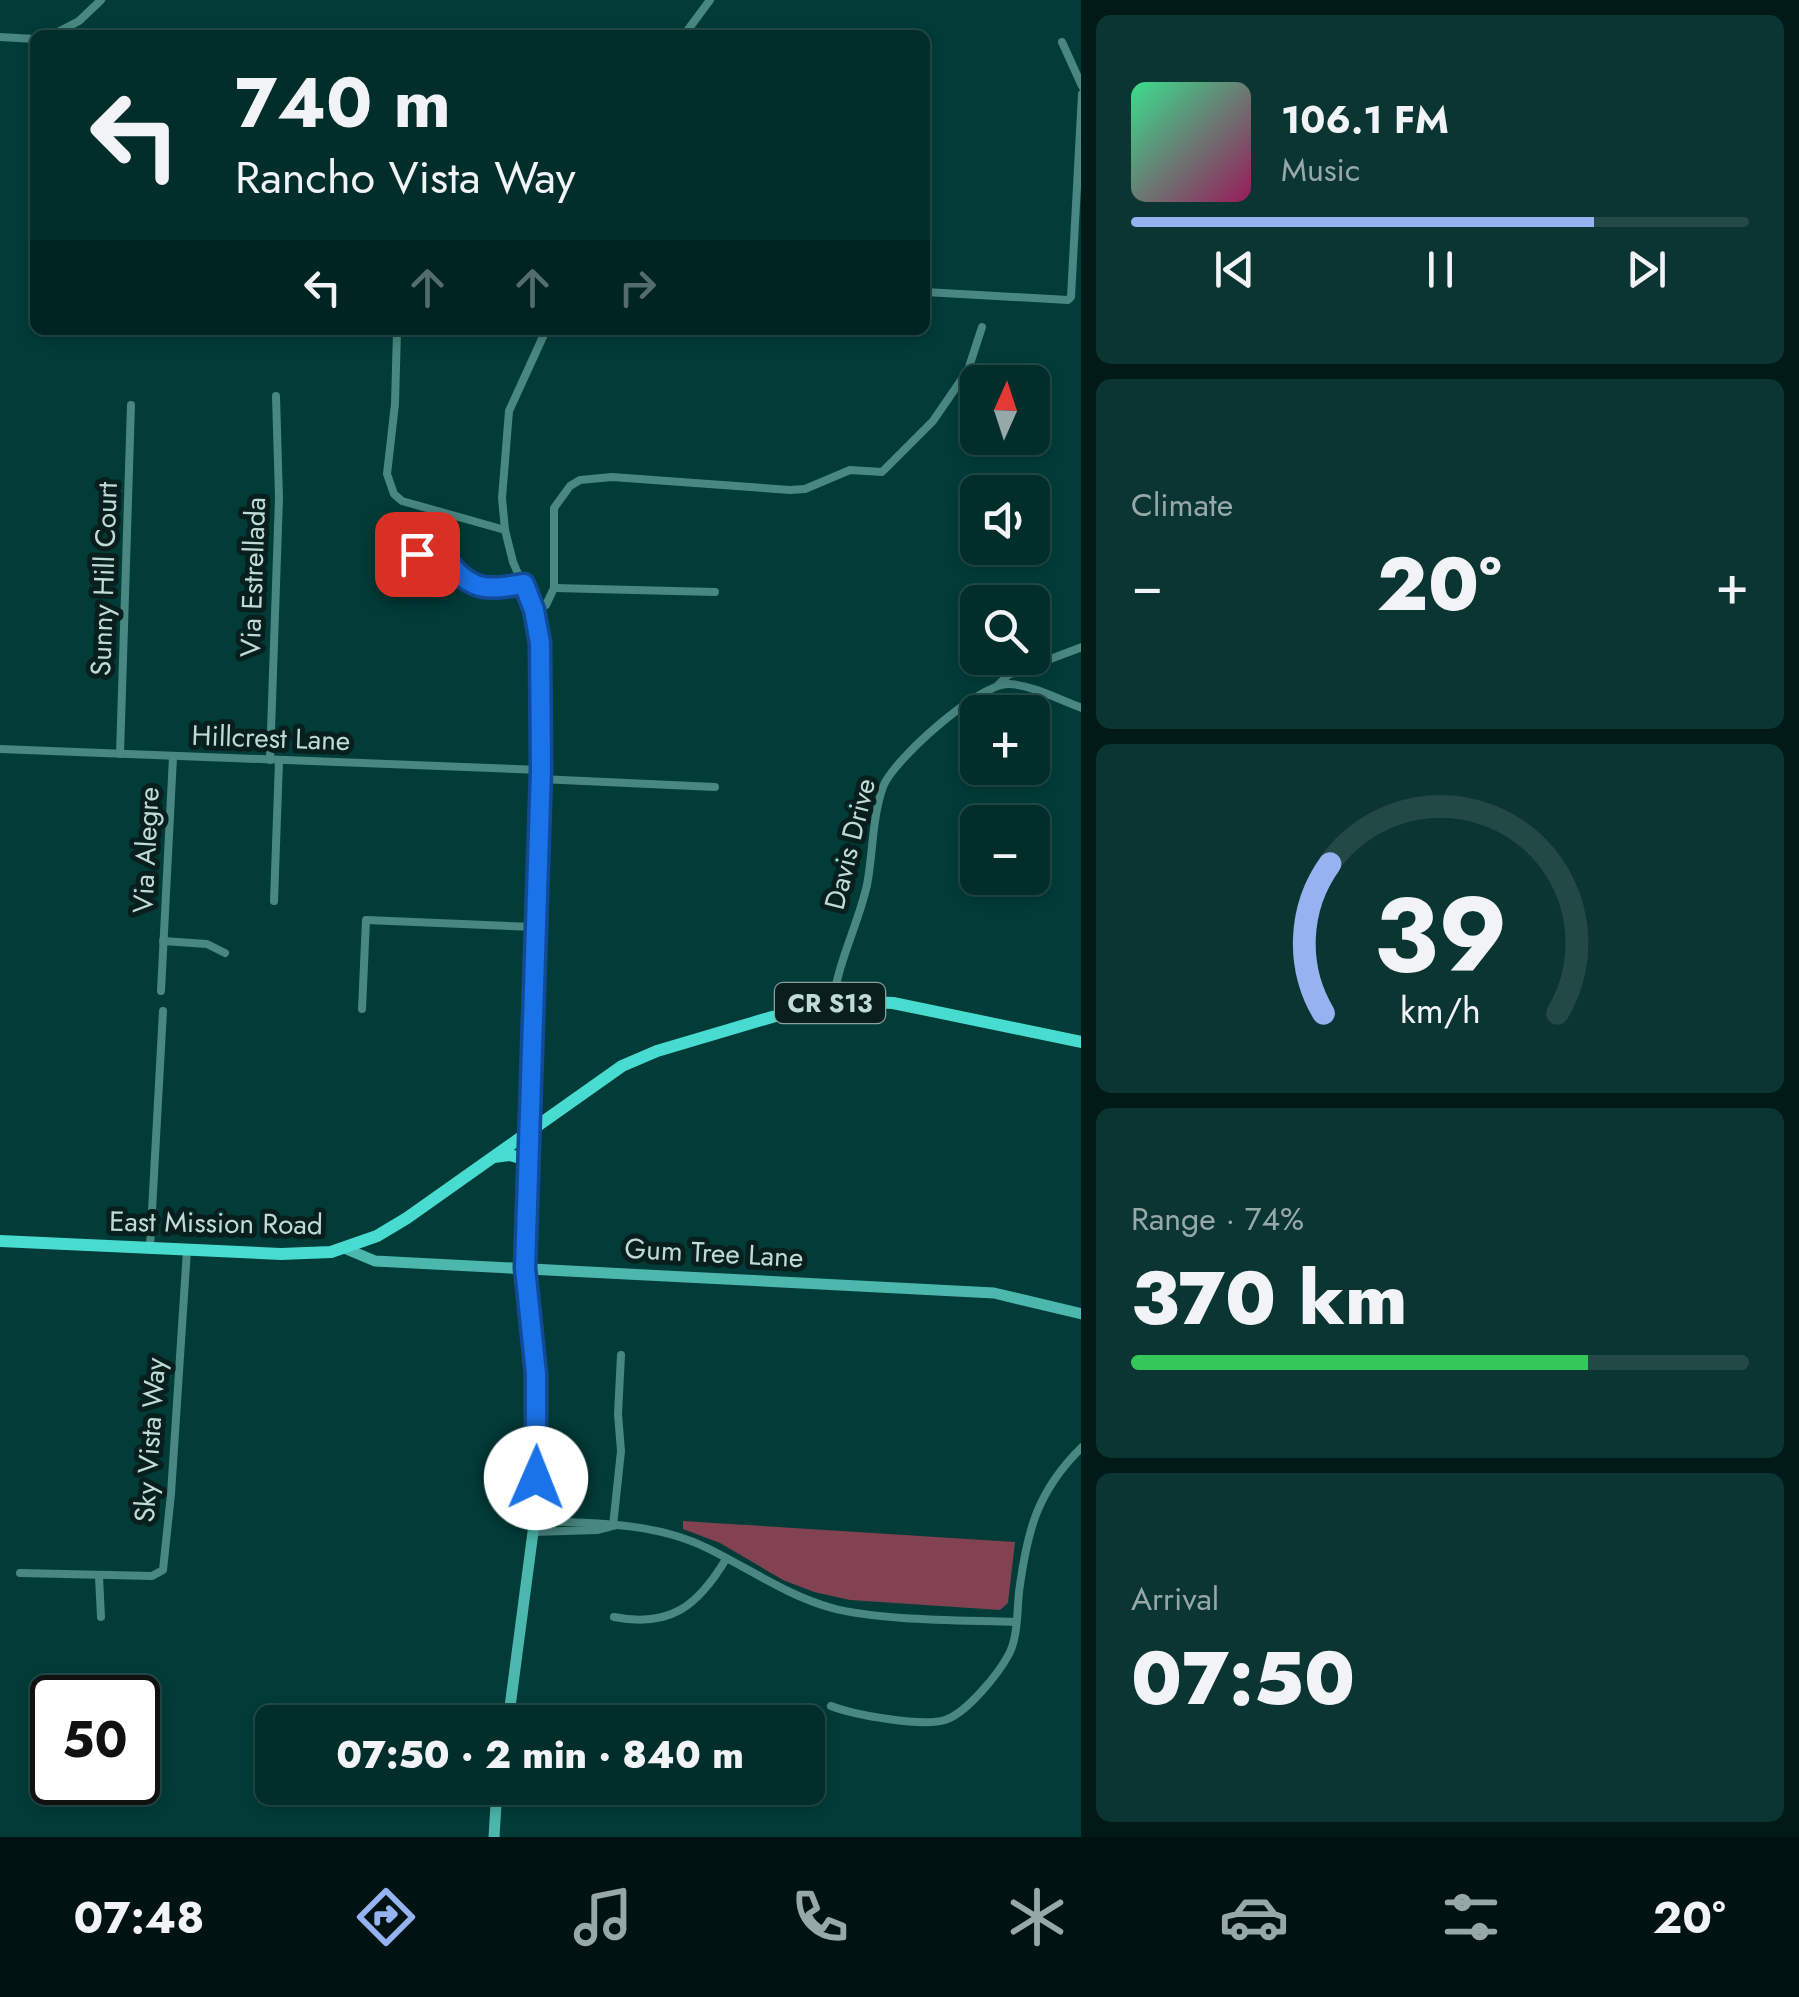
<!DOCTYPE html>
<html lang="en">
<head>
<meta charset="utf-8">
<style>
	:root { --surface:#012d2a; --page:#0b3532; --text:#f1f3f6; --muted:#96a8a8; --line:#234947; --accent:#95b2f1 }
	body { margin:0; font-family:Jost,sans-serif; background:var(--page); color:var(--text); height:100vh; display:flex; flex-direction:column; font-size:38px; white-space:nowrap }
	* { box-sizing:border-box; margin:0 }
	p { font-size:32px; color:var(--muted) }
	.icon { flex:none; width:55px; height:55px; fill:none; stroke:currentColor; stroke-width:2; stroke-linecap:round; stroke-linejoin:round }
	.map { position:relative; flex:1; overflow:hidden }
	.details { display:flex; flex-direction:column; gap:15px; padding:15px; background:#011917; width:718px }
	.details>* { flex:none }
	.guide { position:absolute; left:30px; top:30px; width:900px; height:305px; border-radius:15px; box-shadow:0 5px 15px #0003,0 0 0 2px var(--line); background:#012d2a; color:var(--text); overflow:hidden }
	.needle { width:65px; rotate:3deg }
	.fabs { position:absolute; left:960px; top:365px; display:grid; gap:20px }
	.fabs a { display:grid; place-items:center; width:90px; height:90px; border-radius:15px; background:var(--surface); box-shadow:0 5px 15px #0003,0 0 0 2px var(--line); font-size:50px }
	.speed { position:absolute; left:30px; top:1675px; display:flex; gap:20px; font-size:50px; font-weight:700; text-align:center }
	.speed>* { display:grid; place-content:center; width:130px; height:130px; border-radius:50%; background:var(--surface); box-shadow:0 5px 15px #0003,0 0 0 2px var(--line); line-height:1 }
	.speed .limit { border:5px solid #111; border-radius:15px; background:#fff; color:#111 }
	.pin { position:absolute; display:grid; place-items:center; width:85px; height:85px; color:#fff; margin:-42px; border-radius:20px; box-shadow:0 5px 15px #0006 }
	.me { position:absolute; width:110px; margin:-55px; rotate:1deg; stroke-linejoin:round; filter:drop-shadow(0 0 8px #0008) }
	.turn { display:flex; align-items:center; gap:35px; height:210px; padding:0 40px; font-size:45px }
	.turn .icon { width:130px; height:130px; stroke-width:2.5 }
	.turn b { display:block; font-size:70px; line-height:85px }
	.lanes { display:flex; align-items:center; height:95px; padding:0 40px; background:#0003; justify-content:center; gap:50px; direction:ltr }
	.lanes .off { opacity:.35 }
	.big { font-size:75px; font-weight:800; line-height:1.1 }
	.details .card { flex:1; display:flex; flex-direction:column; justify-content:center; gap:15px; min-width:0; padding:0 35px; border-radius:15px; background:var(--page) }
	.details .dial { align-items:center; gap:0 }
	.dial svg { height:260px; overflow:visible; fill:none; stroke:var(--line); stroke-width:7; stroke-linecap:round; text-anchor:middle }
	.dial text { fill:var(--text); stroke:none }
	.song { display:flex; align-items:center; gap:30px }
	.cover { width:120px; height:120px; border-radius:15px; background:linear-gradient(135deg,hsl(150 70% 55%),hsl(330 70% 35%)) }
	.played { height:10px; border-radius:5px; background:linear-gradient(90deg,var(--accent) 75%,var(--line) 75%) }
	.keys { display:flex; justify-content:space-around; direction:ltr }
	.heat { display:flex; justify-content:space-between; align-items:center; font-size:55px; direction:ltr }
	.charge { height:15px; border-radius:8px; background:linear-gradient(90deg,#34c759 74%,var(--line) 0) }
	.trip { position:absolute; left:255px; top:1705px; width:570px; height:100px; border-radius:15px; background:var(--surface); box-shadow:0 5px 15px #0003,0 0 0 2px var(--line); font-weight:800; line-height:100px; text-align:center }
	.dock { display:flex; height:160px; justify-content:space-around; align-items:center; background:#001211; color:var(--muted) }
	.dock .icon { width:70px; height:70px }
	.dock .on { color:var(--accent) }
	.dock b { font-size:45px; color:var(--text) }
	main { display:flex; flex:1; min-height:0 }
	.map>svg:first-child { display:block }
	.green { fill:#834251 }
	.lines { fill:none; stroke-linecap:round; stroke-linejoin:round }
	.street { stroke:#498781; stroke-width:8 }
	.secondary { stroke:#4bb7ad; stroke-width:11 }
	.primary { stroke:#48dbcf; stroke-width:12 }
	.route-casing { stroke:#114b97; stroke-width:25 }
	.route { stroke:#1a73e8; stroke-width:18 }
	.labels { text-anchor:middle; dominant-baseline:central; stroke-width:10; stroke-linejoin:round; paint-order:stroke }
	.shield { fill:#091f1d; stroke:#8aa29f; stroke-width:2.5 }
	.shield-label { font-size:25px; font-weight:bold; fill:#c1dad7 }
	.street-label { font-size:28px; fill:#c1dad7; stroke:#091f1d }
</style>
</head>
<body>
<main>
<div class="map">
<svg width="1082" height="1837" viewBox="0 0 1082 1837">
	<rect width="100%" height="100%" fill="#013c38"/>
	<!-- green -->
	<path class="green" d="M683,1521l332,21 -7,61 -8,7 -150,-10 -36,-8 -31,-12 -63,-37 -37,-14z"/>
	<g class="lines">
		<!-- street -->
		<g class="street">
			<path d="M52,35l27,-14 22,-21"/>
			<path d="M684,35l26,-35"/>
			<path d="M0,37l35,2"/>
			<path d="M1062,42l20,44"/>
			<path d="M925,292l143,8 3,-3 11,-203"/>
			<path d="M397,331l-2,73 -8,70 7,20 8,7 103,29"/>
			<path d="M395,553l44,3 35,29 15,2 35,-4"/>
			<path d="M554,588l161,4"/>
			<path d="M534,610l12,-5 8,-17v-80l16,-22 10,-6 32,-3 178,13 15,-1 45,-19 32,2 51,-51 35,-51 14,-43"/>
			<path d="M998,685l10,-10 74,-28"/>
			<path d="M0,749l541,21"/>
			<path d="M120,754l11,-349"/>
			<path d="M270,760l9,-262 -3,-102"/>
			<path d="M540,779l175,8"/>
			<path d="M274,901l5,-140"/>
			<path d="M163,941l44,3 18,9"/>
			<path d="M161,991l12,-234"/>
			<path d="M833,1003c5,-42 25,-78 34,-118 6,-31 5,-67 16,-98 9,-26 96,-104 126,-103 23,1 51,16 73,24"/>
			<path d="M362,1009l4,-89 168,7"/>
			<path d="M527,1131l14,-361 -1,-127 -6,-33 -21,-48 -8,-32 -3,-32 7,-87 37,-81"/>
			<path d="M150,1247l13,-236"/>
			<path d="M534,1521c56,2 121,1 173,27 43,21 79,47 125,60 49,13 131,12 184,14"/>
			<path d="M613,1526l8,-75 -3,-37 3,-59"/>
			<path d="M533,1532l64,-2 12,-3"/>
			<path d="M20,1573l132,3 11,-6 8,-76 16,-244"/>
			<path d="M99,1577l2,40"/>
			<path d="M614,1617c56,11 84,-11 112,-58"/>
			<path d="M831,1706c23,9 91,21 114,14 22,-7 54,-47 64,-66 9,-17 8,-43 10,-62 8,-61 18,-101 63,-145"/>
		</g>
		<!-- secondary -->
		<g class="secondary">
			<path d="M344,1248l31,13 619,32 88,21"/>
			<path d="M508,1722l25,-190 4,-89 -1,-69 -11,-107 2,-136"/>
			<path d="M494,1837l3,-49"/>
		</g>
		<!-- primary -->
		<g class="primary">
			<path d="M494,1157l16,-2 17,5"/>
			<path d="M0,1241l281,13 50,-2 46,-16 30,-18 215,-152 35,-15 115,-34 74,-16 47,2 189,39"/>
		</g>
	</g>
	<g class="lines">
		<defs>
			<path id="route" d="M417,554c41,2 29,17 57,30 14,7 35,2 50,0l10,26 6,33 1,127 -16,498 11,106v104"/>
		</defs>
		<!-- route casing -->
		<use href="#route" class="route-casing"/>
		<!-- route -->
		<use href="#route" class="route"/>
	</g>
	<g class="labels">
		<!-- shield labels -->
		<rect class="shield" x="775" y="983" width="110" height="40" rx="8"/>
		<g class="shield-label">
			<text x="830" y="1003">CR S13</text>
		</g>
		<!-- street labels -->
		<g class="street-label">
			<text transform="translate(253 577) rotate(-88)">Via Estrellada</text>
			<text transform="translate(104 579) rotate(-88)">Sunny Hill Court</text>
			<text transform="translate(271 738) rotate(2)">Hillcrest Lane</text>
			<text transform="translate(850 844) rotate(-76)">Davis Drive</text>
			<text transform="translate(146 850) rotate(-87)">Via Alegre</text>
			<text transform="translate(216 1223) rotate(1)">East Mission Road</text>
			<text transform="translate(714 1253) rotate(3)">Gum Tree Lane</text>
			<text transform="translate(150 1440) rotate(-86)">Sky Vista Way</text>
		</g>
	</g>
</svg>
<div class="fabs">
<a><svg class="needle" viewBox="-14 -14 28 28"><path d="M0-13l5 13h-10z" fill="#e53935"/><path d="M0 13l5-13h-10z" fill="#96a8a8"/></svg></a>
<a><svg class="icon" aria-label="sound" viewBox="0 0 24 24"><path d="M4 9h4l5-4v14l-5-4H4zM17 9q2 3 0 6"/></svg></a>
<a><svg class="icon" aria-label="search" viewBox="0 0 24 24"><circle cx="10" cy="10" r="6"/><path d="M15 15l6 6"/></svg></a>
<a>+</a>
<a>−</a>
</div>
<div class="speed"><div class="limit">50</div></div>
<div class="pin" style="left:417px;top:554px;background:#d93025"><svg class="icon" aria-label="arrive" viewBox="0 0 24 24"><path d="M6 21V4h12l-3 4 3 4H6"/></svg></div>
<svg class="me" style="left:536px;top:1478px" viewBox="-20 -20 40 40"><circle r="19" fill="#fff"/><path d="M0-13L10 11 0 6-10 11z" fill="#1a73e8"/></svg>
<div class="trip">07:50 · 2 min · 840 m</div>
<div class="guide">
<div class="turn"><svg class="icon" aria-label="left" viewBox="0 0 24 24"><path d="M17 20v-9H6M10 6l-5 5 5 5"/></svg><div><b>740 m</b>Rancho Vista Way</div></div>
<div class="lanes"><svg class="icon" aria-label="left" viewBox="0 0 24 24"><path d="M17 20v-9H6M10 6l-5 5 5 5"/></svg><svg class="icon off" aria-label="ahead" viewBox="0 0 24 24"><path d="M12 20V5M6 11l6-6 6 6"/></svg><svg class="icon off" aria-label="ahead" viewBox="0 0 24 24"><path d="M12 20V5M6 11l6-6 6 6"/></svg><svg class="icon off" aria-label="right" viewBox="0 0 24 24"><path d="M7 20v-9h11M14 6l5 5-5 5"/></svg></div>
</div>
</div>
<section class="details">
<div class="card">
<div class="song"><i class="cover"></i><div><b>106.1 FM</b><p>Music</p></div></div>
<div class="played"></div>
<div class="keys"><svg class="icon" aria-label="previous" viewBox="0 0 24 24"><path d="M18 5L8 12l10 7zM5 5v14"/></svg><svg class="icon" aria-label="pause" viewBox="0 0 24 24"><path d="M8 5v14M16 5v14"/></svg><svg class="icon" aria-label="next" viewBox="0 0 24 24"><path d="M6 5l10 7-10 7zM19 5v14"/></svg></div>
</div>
<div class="card"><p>Climate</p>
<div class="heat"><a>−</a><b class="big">20°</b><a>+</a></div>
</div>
<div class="card dial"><svg viewBox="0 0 100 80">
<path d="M14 69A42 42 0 1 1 86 69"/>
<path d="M14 69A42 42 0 0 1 16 23" stroke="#95b2f1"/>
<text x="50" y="56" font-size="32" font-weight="700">39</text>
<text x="50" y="72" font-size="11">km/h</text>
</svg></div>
<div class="card"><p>Range · 74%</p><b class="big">370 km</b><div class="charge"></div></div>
<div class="card"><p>Arrival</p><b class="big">07:50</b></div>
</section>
</main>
<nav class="dock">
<b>07:48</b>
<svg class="icon on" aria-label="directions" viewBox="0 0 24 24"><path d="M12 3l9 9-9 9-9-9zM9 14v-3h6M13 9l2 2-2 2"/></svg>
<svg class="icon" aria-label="music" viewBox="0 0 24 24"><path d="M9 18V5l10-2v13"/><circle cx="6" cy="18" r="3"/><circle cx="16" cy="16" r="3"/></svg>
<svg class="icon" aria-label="phone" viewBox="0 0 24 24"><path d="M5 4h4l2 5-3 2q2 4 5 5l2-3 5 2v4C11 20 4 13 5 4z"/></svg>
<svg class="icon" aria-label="climate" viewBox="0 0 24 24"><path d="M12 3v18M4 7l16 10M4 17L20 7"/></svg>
<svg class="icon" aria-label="car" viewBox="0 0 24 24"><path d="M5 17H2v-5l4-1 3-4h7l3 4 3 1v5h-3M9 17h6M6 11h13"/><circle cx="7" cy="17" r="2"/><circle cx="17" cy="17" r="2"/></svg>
<svg class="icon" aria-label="filters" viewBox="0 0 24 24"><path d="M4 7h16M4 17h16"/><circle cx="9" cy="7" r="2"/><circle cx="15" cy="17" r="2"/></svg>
<b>20°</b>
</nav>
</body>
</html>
